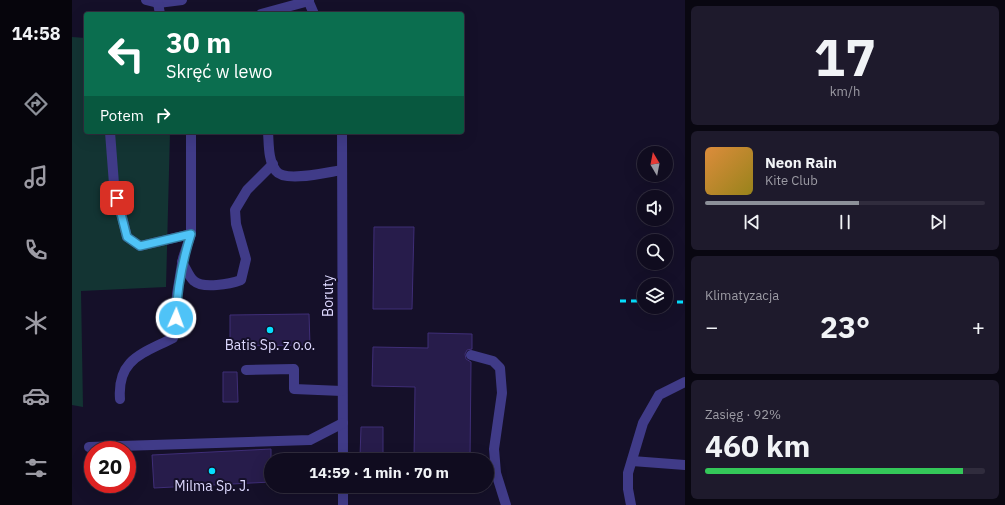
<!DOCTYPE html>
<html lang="pl">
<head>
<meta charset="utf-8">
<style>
	:root { --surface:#100c1f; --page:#1e1a2c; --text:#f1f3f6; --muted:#9c9ba4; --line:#302c3d; --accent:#8c9099 }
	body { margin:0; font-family:"IBM Plex Sans",sans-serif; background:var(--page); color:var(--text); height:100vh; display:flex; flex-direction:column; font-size:15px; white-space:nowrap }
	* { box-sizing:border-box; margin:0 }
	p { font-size:13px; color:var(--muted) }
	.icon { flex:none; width:22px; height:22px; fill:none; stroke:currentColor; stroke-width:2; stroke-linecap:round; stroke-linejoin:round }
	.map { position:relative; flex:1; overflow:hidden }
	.drawer { display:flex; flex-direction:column; gap:6px; padding:6px; background:#090711; width:320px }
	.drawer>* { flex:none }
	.banner { position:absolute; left:12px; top:12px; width:380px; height:122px; border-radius:4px; box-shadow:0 4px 16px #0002,0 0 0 1px var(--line); background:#0b6e4f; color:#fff; overflow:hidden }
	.needle { width:26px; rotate:350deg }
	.controls { position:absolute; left:565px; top:146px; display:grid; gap:8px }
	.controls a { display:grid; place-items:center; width:36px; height:36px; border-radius:50%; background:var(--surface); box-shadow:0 4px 16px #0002,0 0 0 1px var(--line); font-size:20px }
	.speed { position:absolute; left:12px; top:441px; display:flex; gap:8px; font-size:20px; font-weight:700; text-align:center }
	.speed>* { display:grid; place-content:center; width:52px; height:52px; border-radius:50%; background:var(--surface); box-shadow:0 4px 16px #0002,0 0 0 1px var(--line); line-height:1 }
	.speed .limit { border:6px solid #d22; background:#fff; color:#111 }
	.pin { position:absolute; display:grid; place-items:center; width:34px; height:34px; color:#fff; margin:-17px; border-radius:8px; box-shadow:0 2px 6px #0006 }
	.me { position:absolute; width:44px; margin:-22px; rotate:2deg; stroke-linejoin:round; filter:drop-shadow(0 0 3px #0008) }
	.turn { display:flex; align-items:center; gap:14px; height:84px; padding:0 16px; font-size:18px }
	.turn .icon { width:52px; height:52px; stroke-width:2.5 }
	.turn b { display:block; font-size:28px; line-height:34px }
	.then { display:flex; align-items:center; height:38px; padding:0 16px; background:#0003; gap:8px; font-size:15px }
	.big { font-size:30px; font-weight:800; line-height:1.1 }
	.drawer .tile { flex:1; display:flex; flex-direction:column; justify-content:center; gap:6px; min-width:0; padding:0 14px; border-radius:6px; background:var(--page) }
	.drawer .dial { align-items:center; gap:0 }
	.dial b { font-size:52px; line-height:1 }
	.song { display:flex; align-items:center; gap:12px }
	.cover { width:48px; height:48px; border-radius:6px; background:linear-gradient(135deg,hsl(30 70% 55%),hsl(50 70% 35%)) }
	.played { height:4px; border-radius:2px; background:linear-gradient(90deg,var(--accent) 55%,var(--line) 55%) }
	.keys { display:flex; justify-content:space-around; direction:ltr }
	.heat { display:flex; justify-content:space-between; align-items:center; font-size:22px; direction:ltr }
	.charge { height:6px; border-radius:3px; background:linear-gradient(90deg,#34c759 92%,var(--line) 0) }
	.trip { position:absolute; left:192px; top:453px; width:230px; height:40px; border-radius:20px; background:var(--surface); box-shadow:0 4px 16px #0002,0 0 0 1px var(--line); font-weight:800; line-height:40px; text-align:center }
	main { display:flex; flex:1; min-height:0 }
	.dock { display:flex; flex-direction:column; width:72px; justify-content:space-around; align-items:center; background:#06050c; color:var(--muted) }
	.dock .icon { width:28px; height:28px }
	.dock .on { color:var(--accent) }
	.dock b { font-size:18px; color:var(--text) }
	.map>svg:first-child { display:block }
	.green { fill:#133433 }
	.building { fill:#271c4b; stroke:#3f2e77 }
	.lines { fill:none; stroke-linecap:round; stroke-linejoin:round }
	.minor { stroke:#403b88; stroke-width:10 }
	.rail { stroke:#05dfff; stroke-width:3; stroke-dasharray:6 5; stroke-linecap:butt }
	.route-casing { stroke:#337fa1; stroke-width:10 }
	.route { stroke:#4fc3f7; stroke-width:7 }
	.poi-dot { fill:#05dfff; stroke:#151029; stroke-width:1.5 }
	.labels { text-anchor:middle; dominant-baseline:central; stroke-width:4; stroke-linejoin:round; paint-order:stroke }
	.street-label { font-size:14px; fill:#ded9ff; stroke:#151029 }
	.poi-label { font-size:14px; fill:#ded9ff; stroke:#151029 }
</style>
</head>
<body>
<main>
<nav class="dock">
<b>14:58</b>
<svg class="icon on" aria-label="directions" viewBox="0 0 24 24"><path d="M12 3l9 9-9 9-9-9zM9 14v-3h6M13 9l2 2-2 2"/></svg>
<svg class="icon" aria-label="music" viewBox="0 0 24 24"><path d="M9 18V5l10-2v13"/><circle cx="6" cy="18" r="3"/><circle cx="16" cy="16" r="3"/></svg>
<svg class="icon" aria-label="phone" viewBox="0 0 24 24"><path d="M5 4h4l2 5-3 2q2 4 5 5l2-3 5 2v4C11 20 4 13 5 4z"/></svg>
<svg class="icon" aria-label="climate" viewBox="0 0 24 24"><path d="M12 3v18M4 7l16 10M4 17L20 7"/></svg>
<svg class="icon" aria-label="car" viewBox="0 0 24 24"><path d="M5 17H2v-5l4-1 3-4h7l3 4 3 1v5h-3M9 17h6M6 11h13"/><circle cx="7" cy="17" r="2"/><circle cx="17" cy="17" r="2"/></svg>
<svg class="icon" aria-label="filters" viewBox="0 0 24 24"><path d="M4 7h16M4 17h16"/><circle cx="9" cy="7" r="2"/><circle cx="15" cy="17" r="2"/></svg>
</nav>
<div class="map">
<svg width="613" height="505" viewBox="0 0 613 505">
	<rect width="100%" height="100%" fill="#151029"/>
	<!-- green -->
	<path class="green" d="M0,37l14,1v94h84l-4,155 -85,4 2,116 -11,-2z"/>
	<!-- building -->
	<g class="building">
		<path d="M302,227h40l-2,82h-39z"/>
		<path d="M237,314l1,31 -80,1v-31z"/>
		<path d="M356,333l44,1v15l-5,1 -2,4 1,5 5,3 -1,98 -34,-1 -2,-4 -5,-2 -4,1 -2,5h-9l1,-72 -43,-1 1,-39 55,1z"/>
		<path d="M151,372h14l1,30h-15z"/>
		<path d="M289,427h22v31l-23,-1z"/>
		<path d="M199,449v33l-117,6 -2,-33z"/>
	</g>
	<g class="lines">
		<!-- minor -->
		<g class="minor">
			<path d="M74,0l12,3 24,-3"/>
			<path d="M236,0l6,14"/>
			<path d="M86,3l2,11"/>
			<path d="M189,14l48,-13"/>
			<path d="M38,132l4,52 13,53 13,9 51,-12"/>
			<path d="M196,132c1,13 0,28 8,39 9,12 52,1 66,-1"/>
			<path d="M270,132l1,328"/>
			<path d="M110,262c4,6 7,15 12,19 9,8 36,3 47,-1l5,-21 -10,-35 -1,-14 12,-20 26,-26"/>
			<path d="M399,355l22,6 7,7 2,25 -8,56 2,24 10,32"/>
			<path d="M174,370l48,-1v20l48,2"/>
			<path d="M48,399c-3,-40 22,-45 53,-61l2,-8 2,-36 6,-36 8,-24v-102"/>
			<path d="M17,447l221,-7 33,-17"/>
			<path d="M357,459v1"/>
			<path d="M560,461l53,4"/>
			<path d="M271,486v19"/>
			<path d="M559,505l-3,-16v-16l15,-50 16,-28 26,-13"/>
		</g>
		<!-- rail -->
		<g class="rail">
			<path d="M548,301h24"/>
			<path d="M594,302h19"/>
		</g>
	</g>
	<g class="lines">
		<defs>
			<path id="route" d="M45,198l10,39 13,9 51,-12c-9,28 -14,55 -15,84"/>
		</defs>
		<!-- route casing -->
		<use href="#route" class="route-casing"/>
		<!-- route -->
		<use href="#route" class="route"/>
	</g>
	<!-- markers -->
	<g class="poi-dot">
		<circle cx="198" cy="330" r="4"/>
		<circle cx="140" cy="471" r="4"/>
	</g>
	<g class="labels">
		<!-- street labels -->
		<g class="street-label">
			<text transform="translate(256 296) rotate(-90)">Boruty</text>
		</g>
		<!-- poi labels -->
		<g class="poi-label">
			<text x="198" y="345">Batis Sp. z o.o.</text>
			<text x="140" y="486">Milma Sp. J.</text>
		</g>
	</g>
</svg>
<div class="controls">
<a><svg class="needle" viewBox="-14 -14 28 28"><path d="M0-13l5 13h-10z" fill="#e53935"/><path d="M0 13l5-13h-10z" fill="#9c9ba4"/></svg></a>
<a><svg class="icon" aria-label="sound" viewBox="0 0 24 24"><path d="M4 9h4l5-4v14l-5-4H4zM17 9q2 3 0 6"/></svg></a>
<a><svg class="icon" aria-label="search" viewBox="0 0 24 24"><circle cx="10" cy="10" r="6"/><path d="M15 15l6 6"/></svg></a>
<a><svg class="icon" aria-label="layers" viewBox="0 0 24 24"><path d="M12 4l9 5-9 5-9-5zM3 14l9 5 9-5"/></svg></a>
</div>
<div class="speed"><div class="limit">20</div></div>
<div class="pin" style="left:45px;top:198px;background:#d93025"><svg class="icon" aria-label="arrive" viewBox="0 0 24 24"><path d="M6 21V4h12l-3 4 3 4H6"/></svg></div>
<svg class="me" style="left:104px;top:318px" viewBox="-20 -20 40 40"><circle r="17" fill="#4fc3f7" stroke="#fff" stroke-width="3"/><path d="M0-11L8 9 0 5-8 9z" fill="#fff"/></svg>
<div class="trip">14:59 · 1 min · 70 m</div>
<div class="banner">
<div class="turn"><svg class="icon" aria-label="left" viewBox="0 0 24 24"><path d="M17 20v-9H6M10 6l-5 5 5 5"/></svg><div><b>30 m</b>Skręć w lewo</div></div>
<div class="then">Potem<svg class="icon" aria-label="right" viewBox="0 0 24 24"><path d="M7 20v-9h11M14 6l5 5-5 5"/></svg></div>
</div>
</div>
<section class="drawer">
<div class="tile dial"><b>17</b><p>km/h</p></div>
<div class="tile">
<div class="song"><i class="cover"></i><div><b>Neon Rain</b><p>Kite Club</p></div></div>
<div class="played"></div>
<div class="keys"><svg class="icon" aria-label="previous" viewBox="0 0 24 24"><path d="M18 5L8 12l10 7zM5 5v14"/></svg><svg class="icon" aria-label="pause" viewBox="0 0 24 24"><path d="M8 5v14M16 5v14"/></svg><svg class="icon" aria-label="next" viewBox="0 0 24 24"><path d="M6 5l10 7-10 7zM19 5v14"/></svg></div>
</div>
<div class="tile"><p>Klimatyzacja</p>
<div class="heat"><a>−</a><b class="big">23°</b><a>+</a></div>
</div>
<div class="tile"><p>Zasięg · 92%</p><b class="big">460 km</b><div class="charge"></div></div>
</section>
</main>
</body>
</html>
